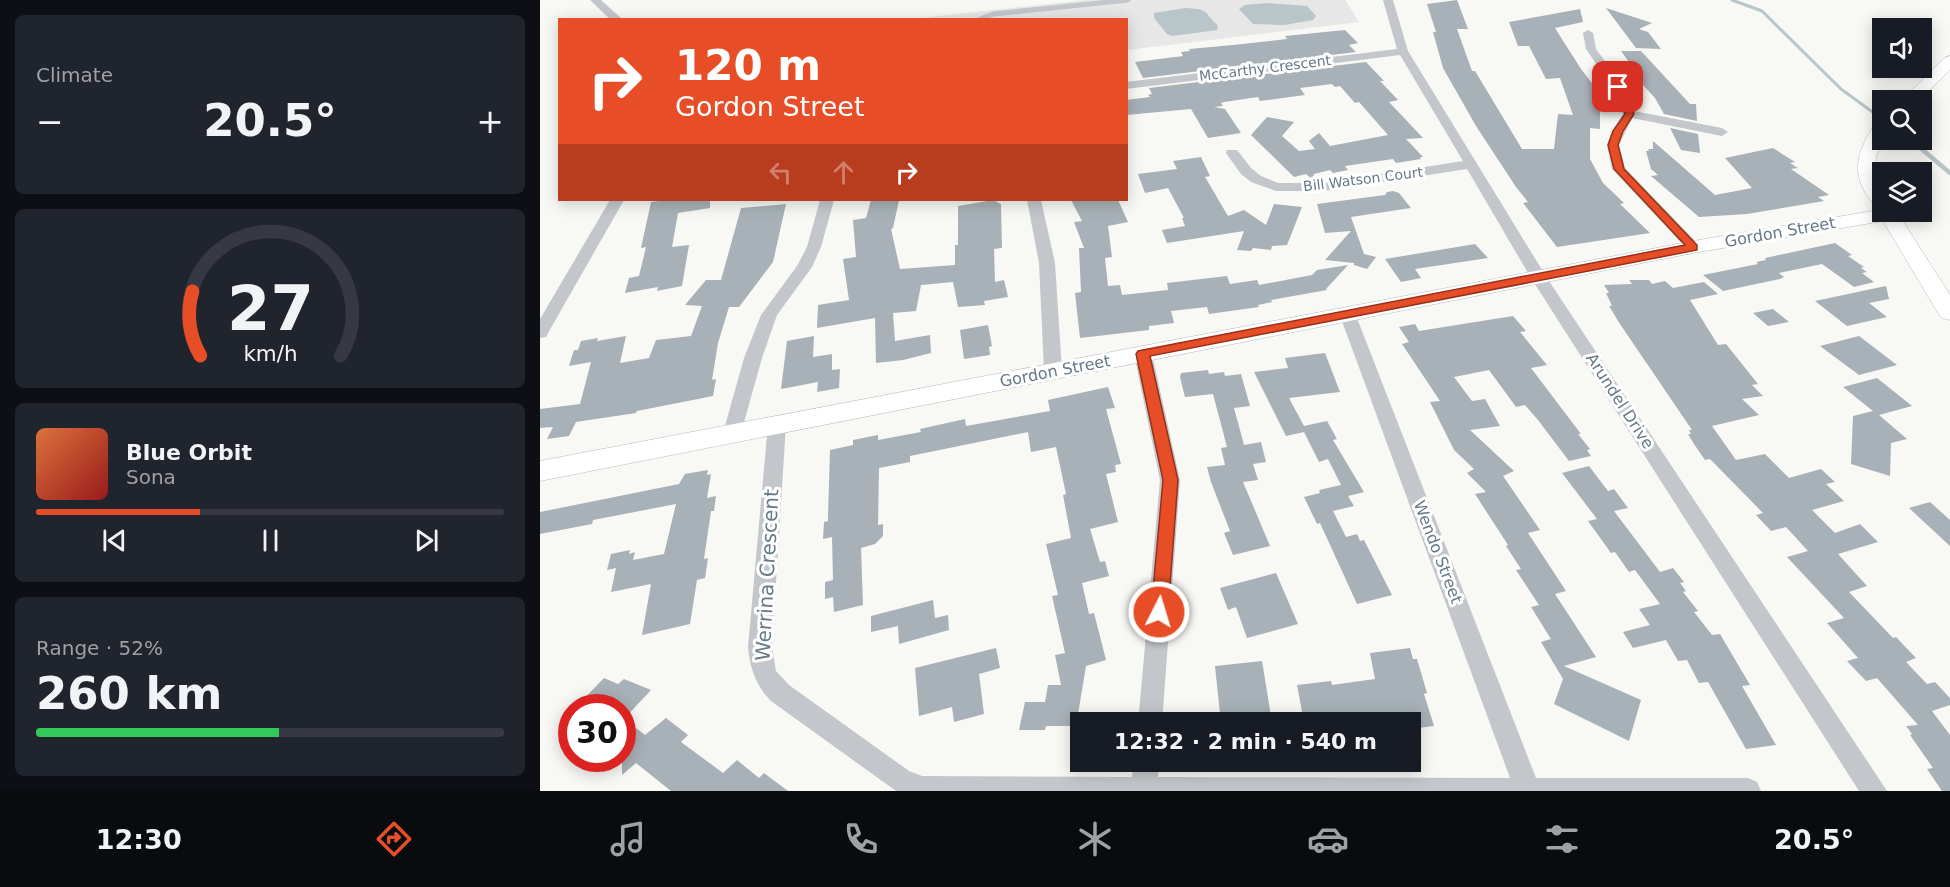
<!DOCTYPE html>
<html lang="en">
<head>
<meta charset="utf-8">
<style>
	:root { --surface:#171b24; --page:#20242c; --text:#f1f3f6; --muted:#9ea1a6; --line:#363941; --accent:#e74d26 }
	body { margin:0; font-family:"DejaVu Sans",sans-serif; background:var(--page); color:var(--text); height:100vh; display:flex; flex-direction:column; font-size:22px; white-space:nowrap }
	* { box-sizing:border-box; margin:0 }
	p { font-size:20px; color:var(--muted) }
	.icon { flex:none; width:33px; height:33px; fill:none; stroke:currentColor; stroke-width:2; stroke-linecap:round; stroke-linejoin:round }
	.map { position:relative; flex:1; overflow:hidden }
	.details { display:flex; flex-direction:column; gap:15px; padding:15px; background:#0d0f14; width:540px }
	.details>* { flex:none }
	.guide { position:absolute; left:18px; top:18px; width:570px; height:183px; border-radius:0px; box-shadow:0 3px 15px #0003; background:#e74d26; color:#fff; overflow:hidden }
	.fabs { position:absolute; left:1332px; top:18px; display:grid; gap:12px }
	.fabs a { display:grid; place-items:center; width:60px; height:60px; border-radius:0px; background:var(--surface); box-shadow:0 3px 15px #0003; font-size:30px }
	.speed { position:absolute; left:18px; top:694px; display:flex; gap:12px; font-size:30px; font-weight:700; text-align:center }
	.speed>* { display:grid; place-content:center; width:78px; height:78px; border-radius:50%; background:var(--surface); box-shadow:0 3px 15px #0003; line-height:1 }
	.speed .limit { border:9px solid #d22; background:#fff; color:#111 }
	.pin { position:absolute; display:grid; place-items:center; width:51px; height:51px; color:#fff; margin:-26px; border-radius:12px; box-shadow:0 3px 9px #0006 }
	.me { position:absolute; width:66px; margin:-33px; rotate:5deg; stroke-linejoin:round; filter:drop-shadow(0 0 4px #0008) }
	.turn { display:flex; align-items:center; gap:21px; height:126px; padding:0 18px; font-size:27px }
	.turn .icon { width:78px; height:78px; stroke-width:2.5 }
	.turn b { display:block; font-size:42px; line-height:51px }
	.lanes { display:flex; align-items:center; height:57px; padding:0 18px; background:#0003; justify-content:center; gap:30px; direction:ltr }
	.lanes .off { opacity:.35 }
	.big { font-size:45px; font-weight:700; line-height:1.1 }
	.details .card { flex:1; display:flex; flex-direction:column; justify-content:center; gap:9px; min-width:0; padding:0 21px; border-radius:9px; background:var(--page) }
	.details .dial { align-items:center; gap:0 }
	.dial svg { height:156px; overflow:visible; fill:none; stroke:var(--line); stroke-width:7; stroke-linecap:round; text-anchor:middle }
	.dial text { fill:var(--text); stroke:none }
	.song { display:flex; align-items:center; gap:18px }
	.cover { width:72px; height:72px; border-radius:9px; background:linear-gradient(135deg,hsl(20 70% 55%),hsl(0 70% 35%)) }
	.played { height:6px; border-radius:3px; background:linear-gradient(90deg,var(--accent) 35%,var(--line) 35%) }
	.keys { display:flex; justify-content:space-around; direction:ltr }
	.heat { display:flex; justify-content:space-between; align-items:center; font-size:33px; direction:ltr }
	.charge { height:9px; border-radius:4px; background:linear-gradient(90deg,#34c759 52%,var(--line) 0) }
	.trip { position:absolute; left:530px; top:712px; width:351px; height:60px; border-radius:0px; background:var(--surface); box-shadow:0 3px 15px #0003; font-weight:700; line-height:60px; text-align:center }
	.tabs { display:flex; height:96px; justify-content:space-around; align-items:center; background:#090b0e; color:var(--muted) }
	.tabs .icon { width:42px; height:42px }
	.tabs .active { color:var(--accent) }
	.tabs b { font-size:27px; color:var(--text) }
	main { display:flex; flex:1; min-height:0 }
	.map>svg:first-child { display:block }
	.built { fill:#e6e7e6 }
	.water { fill:#b8c5c9 }
	.lines { fill:none; stroke-linecap:round; stroke-linejoin:round }
	.stream-far1 { stroke:#b8c5c9; stroke-width:3 }
	.stream { stroke:#b8c5c9; stroke-width:4.5 }
	.building { fill:#a8b1b7 }
	.secondary-casing { stroke:#b3b9be; stroke-width:1 }
	.lane { stroke:#c3c7cb; stroke-width:5 }
	.street { fill:#c3c7cb; fill-rule:evenodd }
	.secondary { fill:#fff; fill-rule:evenodd }
	.route { fill:#e74d26; stroke:#963219; stroke-width:1.5 }
	.labels { text-anchor:middle; dominant-baseline:central; stroke-width:6; stroke-linejoin:round; paint-order:stroke }
	.far-street-label { font-size:14px; fill:#667987; stroke:#fff }
	.street-label { font-size:16px; fill:#667987; stroke:#fff }
	.near-street-label { font-size:20px; fill:#667987; stroke:#fff }
</style>
</head>
<body>
<main>
<section class="details">
<div class="card"><p>Climate</p>
<div class="heat"><a>−</a><b class="big">20.5°</b><a>+</a></div>
</div>
<div class="card dial"><svg viewBox="0 0 100 80">
<path d="M14 69A42 42 0 1 1 86 69"/>
<path d="M14 69A42 42 0 0 1 10 36" stroke="#e74d26"/>
<text x="50" y="56" font-size="32" font-weight="700">27</text>
<text x="50" y="72" font-size="11">km/h</text>
</svg></div>
<div class="card">
<div class="song"><i class="cover"></i><div><b>Blue Orbit</b><p>Sona</p></div></div>
<div class="played"></div>
<div class="keys"><svg class="icon" aria-label="previous" viewBox="0 0 24 24"><path d="M18 5L8 12l10 7zM5 5v14"/></svg><svg class="icon" aria-label="pause" viewBox="0 0 24 24"><path d="M8 5v14M16 5v14"/></svg><svg class="icon" aria-label="next" viewBox="0 0 24 24"><path d="M6 5l10 7-10 7zM19 5v14"/></svg></div>
</div>
<div class="card"><p>Range · 52%</p><b class="big">260 km</b><div class="charge"></div></div>
</section>
<div class="map">
<svg width="1410" height="791" viewBox="0 0 1410 791">
	<rect width="100%" height="100%" fill="#f8f8f5"/>
	<!-- built -->
	<path class="built" d="M545,0h260l14,22 -232,28 -1,-30h-223z"/>
	<!-- water -->
	<g class="water">
		<path d="M727,3l40,3 9,10 -3,4 -29,5 -31,-1 -14,-15 6,-4z"/>
		<path d="M645,8c24,1 18,3 33,18l-1,4 -45,6 -5,-2 -13,-16v-5z"/>
	</g>
	<g class="lines">
		<!-- stream-far1 -->
		<path class="stream-far1" d="M1192,0l30,11 79,78 37,27"/>
		<!-- stream -->
		<path class="stream" d="M1371,140l39,33"/>
	</g>
	<!-- building -->
	<g class="building">
		<path d="M917,0l11,29h-11l15,42h3l47,78h32l4,-35 15,1 -13,-37 -14,1 -17,-33h-11l-9,-24 71,-13 3,13 -28,6 26,41 21,27 6,13h-8v20l-10,-1v31l13,24 21,20 -4,1 30,29 -93,14 -34,-44 5,-1 -12,-15 -40,-61 -33,-58 -10,-36h3l-9,-28z"/>
		<path d="M1066,8l46,15 -13,6 9,3 13,17 -25,-1z"/>
		<path d="M805,30l13,13 -9,2 7,7 -213,26 -8,-16 48,-6 -2,-4 9,-1 -1,-2 44,-4 54,-6 -2,-3z"/>
		<path d="M1081,51h20l49,53h6l1,17 -33,-7 -9,-16 -33,-36h7z"/>
		<path d="M826,62l18,19h-4l18,19 -9,2 34,36 -17,1 17,18h-3l1,2 -25,4 -3,-4 -48,7 3,4 -15,3 -3,-3 -16,4 -2,5 -6,-5 -12,3 -43,-42 16,-18 27,5 -12,14 17,15 16,-2 -6,-8 10,-8 11,13 58,-11 -29,-33 -4,1 -15,-17 -5,1 -3,-3 -32,4 5,7 -45,6 -2,-4 -34,5 -3,1 2,3 -9,1 11,2 16,24 -33,5 -17,-29 -65,6v-15l24,-3 -2,-2 4,-1 -3,-6z"/>
		<path d="M1130,128l28,6 2,19 -19,-3z"/>
		<path d="M1113,141l62,54 37,-7 -27,-30 48,-10 22,14 -5,1 8,5 -7,1 38,26 -11,2 6,4 -77,13 -48,3 -48,-41 7,-1 -7,-6 -5,-18h3l-1,-2h5z"/>
		<path d="M661,157l9,19 -5,1 23,39 16,-6 22,15 8,-21 28,3 -15,38 -15,1 -1,4 -18,-2 -2,3 -14,-1 7,-19 -77,12 -5,-13 23,-4 -3,-8h2l-16,-30 -23,5 -7,-19 39,-5 -4,-8z"/>
		<path d="M853,191l6,2 12,15 -60,9 13,37 12,3 -9,12 -13,-4v-2l-29,-3 26,-29 -26,2 -8,-29 68,-9 2,-3z"/>
		<path d="M128,200h42v8l-32,5 -6,34 17,-2 -7,41 -25,5 1,-4 -33,6 4,-15 10,-2 7,-29 -5,1 10,-46z"/>
		<path d="M331,200h28l-6,28 -2,1 9,40 55,-4v-20h3v-39l35,-6 8,4 1,44 -8,1 1,33 9,-2 4,17 -24,4 1,4 -27,2 -5,-25 -32,3 -5,26 -23,2 2,28 35,-6 1,18 -28,7 -27,3 -1,-45 -58,10 1,-23 31,-5 -6,-41 13,-2 -3,-37 13,-2z"/>
		<path d="M531,200h47l10,22 -20,4 4,31 -7,1 3,28 12,-1 2,10 46,-5 -1,-7 60,-7 3,8 27,-4 2,5 53,-10 5,-5 31,-5 -22,24 1,1 -56,10 1,2 -14,3 1,2 -50,7 -2,-7 -36,4 3,12 -25,3v4l-69,8 -5,-45 6,-1 -2,-44h5l-10,-26 8,-1z"/>
		<path d="M246,204l-13,58 -34,45h-10l-11,36 -6,37 4,-1 -3,17 -76,15 -1,2 -60,9 -7,14 -22,3 6,-12 -13,1v-19l40,-5 11,-42 -22,4 5,-16h4l3,-9 17,-3 -1,3 29,-5 -6,27 29,-5 7,-18 35,-4 11,-30 -17,-1 21,-25h15l20,-72z"/>
		<path d="M1295,243l17,12 -4,1 16,11 -3,1 6,4 -5,1 12,9 -20,5 -32,-23 -43,9 5,4 -4,2 -57,12 -20,-16 55,-11 -2,-2 10,-2 -1,-2z"/>
		<path d="M935,244l13,14 -73,11 6,9 -20,4 -16,-23z"/>
		<path d="M1089,280h20l3,4 13,-3 8,7 31,-6 14,12 -28,6 28,45 8,-1 32,40 -6,1 11,11 -21,3 17,16 -47,11 24,34 29,-6 24,24 32,-9 14,13 -9,2 18,17 -32,9 23,23 25,-9 18,18 -40,12 29,32 -18,6 44,46 3,-1 20,21 -10,4 21,22 8,-2 15,16v7l-18,6 18,24v56h-8l-15,-22 6,-1 -23,-33 2,-1 -6,-8 12,-1 -41,-47 -11,3 -19,-20 11,-3 -31,-35 17,-5 -57,-61 21,-6 -22,-24 -15,4 -15,-16 7,-2 -53,-54 -5,1 -11,-16 -6,-10h3l-2,-4h3l-72,-106 -11,-18h3l-6,-13h3l-5,-8 28,-1z"/>
		<path d="M1346,286l3,13 -20,4 18,14 -40,9 -32,-25z"/>
		<path d="M1233,309l16,13 -21,4 -15,-13z"/>
		<path d="M973,316l13,15 -6,1 27,33 -16,3 50,66h-3l12,15 -3,1 4,6 -22,5 -31,-41 -13,-15 -9,2 -27,-37 -35,7 18,24 13,-2 15,27 -30,4 44,41 -11,5 37,54 -12,3 38,58 -11,3 41,63 -32,9 77,34 -12,41 -75,-37 9,-25 -22,-37 10,-3 -20,-32 8,-2 -23,-35 5,-1 -15,-23 2,-1 -33,-51 11,-2 -19,-19 7,-4 -20,-19 -24,-48 10,-1 -38,-57 7,-2 -10,-15 16,-3 4,7z"/>
		<path d="M448,325l4,21 -3,1 1,8 -26,4 -4,-29z"/>
		<path d="M274,336l-1,21 19,-3v16l8,-1 -1,19 -22,4 1,-10 -37,7 6,-48z"/>
		<path d="M1319,336l38,29 -38,10 -39,-29z"/>
		<path d="M785,353l15,39 -51,6 15,28 23,-5 10,18 -4,1 31,52 -16,4 6,10 -21,5 13,26 11,-3 3,7 4,-1 28,55 -35,9 -37,-81 -3,1 -13,-27 16,-4 -1,-3 22,-5 -13,-26 -9,3 -15,-30 -18,4 -32,-64 34,-4 -3,-10z"/>
		<path d="M668,370l1,4 15,-2 1,4 16,-2 9,32 -16,2 10,37 17,-3 5,20 -13,2 5,16 -15,2 27,64 -37,9 -9,-22 6,-2 -19,-49 -4,-15 18,-2 -4,-17 6,-1 -14,-53 -28,3 -5,-20 1,-4z"/>
		<path d="M1337,378l35,28 -33,9 28,24 -16,4 -1,33 -39,-12 2,-48 20,-5 -30,-24z"/>
		<path d="M568,387l7,21 -9,1 15,55 -6,1 1,7 -10,2 12,48 -28,7 10,33 5,-1 4,15 -27,7 7,31 5,-1 12,47 -20,6 -10,60h-30l-1,4h-26l6,-28h20l3,-17h13l-6,-30 10,-2 -13,-57 6,-1 -12,-51 25,-6 -8,-43 3,-1 -10,-47 -25,5 -3,-20 -118,24v6l-31,6 -1,57 5,-1v12l-8,8 -14,4 2,57 -29,7 -1,-15 -8,2v-17l8,-2 -1,-43 -9,2 1,-17 4,-1v-4l2,-67 23,-5v-5l25,-5v5l43,-8 -1,-3 45,-10 1,7 84,-15 -2,-11z"/>
		<path d="M1049,466l19,25 6,-2 14,19 -14,3 46,61 13,-4 11,14 -4,1 6,8 -3,1 15,19 -4,1 18,23 8,-1 30,51 -8,1 34,59 -30,4 -38,-67 -9,1 -12,-23 -9,1 -12,-21 -33,8 -10,-16 27,-7 -11,-16 21,-5 -25,-34 -6,2 -14,-20 -4,1 -23,-32 9,-2 -35,-46z"/>
		<path d="M168,470l-1,5 4,-1 -4,24 9,-2 -2,15h-3l-7,48 4,-1 -3,20 -8,2 -7,44 -48,11 9,-51 -40,8 5,-24 -9,2 4,-16 19,-4 -1,4 6,-2 -2,8 31,-6 12,-50 -83,16 -1,4 -52,10v-22l139,-28 6,-10z"/>
		<path d="M1390,502l20,18v26l-41,-38z"/>
		<path d="M736,573l22,51 -51,14 -11,-31 -8,3 -8,-22z"/>
		<path d="M393,600l2,18 13,-3 1,15 -50,14 -1,-18 -27,6v-16z"/>
		<path d="M456,648l4,20 -21,6 5,40 -30,8 -2,-15 -33,9 -4,-48z"/>
		<path d="M870,648l3,11h4l10,34 -3,1 10,32 -24,3v-6h-24l-2,-11 -80,10 -7,-37 34,-4 1,4 43,-6 -5,-26z"/>
		<path d="M722,661l10,61 -51,1 -6,-57z"/>
		<path d="M64,678l14,6 6,-5 27,11 -29,31v-13h-47z"/>
		<path d="M126,718l22,17 -7,7 42,31 14,-13 22,18 5,-5 24,18h-117l-35,-28 -14,12v-35l14,-12 9,7z"/>
	</g>
	<g class="lines">
		<defs>
			<g id="secondary">
				<path d="M1410,56v14l-31,30h-17l42,-42z"/>
				<path d="M1342,122l1,18 -7,17 -1,8 7,20v27h15l53,83v25l-8,-2 -4,-5 -55,-92 -190,32 -1153,228v-20l1153,-220 186,-31c-28,-29 -27,-53 -3,-87z"/>
			</g>
		</defs>
		<!-- secondary casing -->
		<use href="#secondary" class="secondary-casing"/>
		<!-- lane -->
		<path class="lane" d="M438,20l15,-6 135,-14"/>
		<!-- street -->
		<g class="street">
			<path d="M50,0h11l22,20h-12z"/>
			<path d="M843,0h10l15,51 139,227 340,513h-28l-328,-513 -64,-109 -144,22h-47l-25,-9 -10,-8 -15,-21 1,-3h10l14,18 10,8 17,7h45l140,-22 -63,-106 -274,34v-7l271,-33z"/>
			<path d="M1048,30l5,3 3,16 28,38 10,24 88,17 6,4 -6,4 -90,-18 -13,27 6,23 73,76 2,3 -2,3h-10l-76,-81 -5,-24 5,-14 11,-17 -11,-27 -26,-38 -3,-16z"/>
			<path d="M70,200h14l-76,133 -2,4 -6,1v-19z"/>
			<path d="M280,200h14l-13,47 -9,20 -35,48 -15,43 -21,75 -2,5 -7,2 -7,-2 -2,-5 21,-75 17,-43 36,-49 10,-19z"/>
			<path d="M487,200h14l14,63 7,108 -3,4h-12l-3,-4 -5,-108z"/>
			<path d="M807,308l8,5 181,465h212l9,4 4,9h-865l-125,-90c-15,-15 -21,-33 -23,-54l20,-223 2,-5 7,-1 7,1 2,5 -14,223 4,24 13,14 120,86 13,5 210,1 2,-15h26l-2,15 352,1 -171,-465z"/>
			<path d="M603,349l6,1 3,4 28,126 -18,243h-24l22,-243 -26,-126 3,-4z"/>
		</g>
		<!-- secondary -->
		<use href="#secondary" class="secondary"/>
	</g>
	<!-- route -->
	<path class="route" d="M1075,86l7,1 12,27 -11,17 -5,14 6,24 73,76v5l-547,106 28,124 -10,132 -3,5 -6,3 -6,-3 -2,-5 12,-132 -27,-126 2,-3 547,-106 -71,-76 -6,-24 5,-14 12,-17 -11,-27z"/>
	<g class="labels">
		<!-- far-street labels -->
		<g class="far-street-label">
			<text transform="translate(725 68) rotate(-7)">McCarthy Crescent</text>
			<text transform="translate(823 179) rotate(-7)">Bill Watson Court</text>
		</g>
		<!-- street labels -->
		<g class="street-label">
			<text transform="translate(1240 232) rotate(-10)">Gordon Street</text>
			<text transform="translate(515 371) rotate(-11)">Gordon Street</text>
			<text transform="translate(1080 401) rotate(57)">Arundel Drive</text>
			<text transform="translate(898 552) rotate(69)">Wendo Street</text>
		</g>
		<!-- near-street labels -->
		<g class="near-street-label">
			<text transform="translate(227 575) rotate(-87)">Werrina Crescent</text>
		</g>
	</g>
</svg>
<div class="fabs">
<a><svg class="icon" aria-label="sound" viewBox="0 0 24 24"><path d="M4 9h4l5-4v14l-5-4H4zM17 9q2 3 0 6"/></svg></a>
<a><svg class="icon" aria-label="search" viewBox="0 0 24 24"><circle cx="10" cy="10" r="6"/><path d="M15 15l6 6"/></svg></a>
<a><svg class="icon" aria-label="layers" viewBox="0 0 24 24"><path d="M12 4l9 5-9 5-9-5zM3 14l9 5 9-5"/></svg></a>
</div>
<div class="speed"><div class="limit">30</div></div>
<div class="pin" style="left:1078px;top:87px;background:#d93025"><svg class="icon" aria-label="arrive" viewBox="0 0 24 24"><path d="M6 21V4h12l-3 4 3 4H6"/></svg></div>
<svg class="me" style="left:619px;top:612px" viewBox="-20 -20 40 40"><circle r="17" fill="#e74d26" stroke="#fff" stroke-width="3"/><path d="M0-11L8 9 0 5-8 9z" fill="#fff"/></svg>
<div class="trip">12:32 · 2 min · 540 m</div>
<div class="guide">
<div class="turn"><svg class="icon" aria-label="right" viewBox="0 0 24 24"><path d="M7 20v-9h11M14 6l5 5-5 5"/></svg><div><b>120 m</b>Gordon Street</div></div>
<div class="lanes"><svg class="icon off" aria-label="left" viewBox="0 0 24 24"><path d="M17 20v-9H6M10 6l-5 5 5 5"/></svg><svg class="icon off" aria-label="ahead" viewBox="0 0 24 24"><path d="M12 20V5M6 11l6-6 6 6"/></svg><svg class="icon" aria-label="right" viewBox="0 0 24 24"><path d="M7 20v-9h11M14 6l5 5-5 5"/></svg></div>
</div>
</div>
</main>
<nav class="tabs">
<b>12:30</b>
<svg class="icon active" aria-label="directions" viewBox="0 0 24 24"><path d="M12 3l9 9-9 9-9-9zM9 14v-3h6M13 9l2 2-2 2"/></svg>
<svg class="icon" aria-label="music" viewBox="0 0 24 24"><path d="M9 18V5l10-2v13"/><circle cx="6" cy="18" r="3"/><circle cx="16" cy="16" r="3"/></svg>
<svg class="icon" aria-label="phone" viewBox="0 0 24 24"><path d="M5 4h4l2 5-3 2q2 4 5 5l2-3 5 2v4C11 20 4 13 5 4z"/></svg>
<svg class="icon" aria-label="climate" viewBox="0 0 24 24"><path d="M12 3v18M4 7l16 10M4 17L20 7"/></svg>
<svg class="icon" aria-label="car" viewBox="0 0 24 24"><path d="M5 17H2v-5l4-1 3-4h7l3 4 3 1v5h-3M9 17h6M6 11h13"/><circle cx="7" cy="17" r="2"/><circle cx="17" cy="17" r="2"/></svg>
<svg class="icon" aria-label="filters" viewBox="0 0 24 24"><path d="M4 7h16M4 17h16"/><circle cx="9" cy="7" r="2"/><circle cx="15" cy="17" r="2"/></svg>
<b>20.5°</b>
</nav>
</body>
</html>
